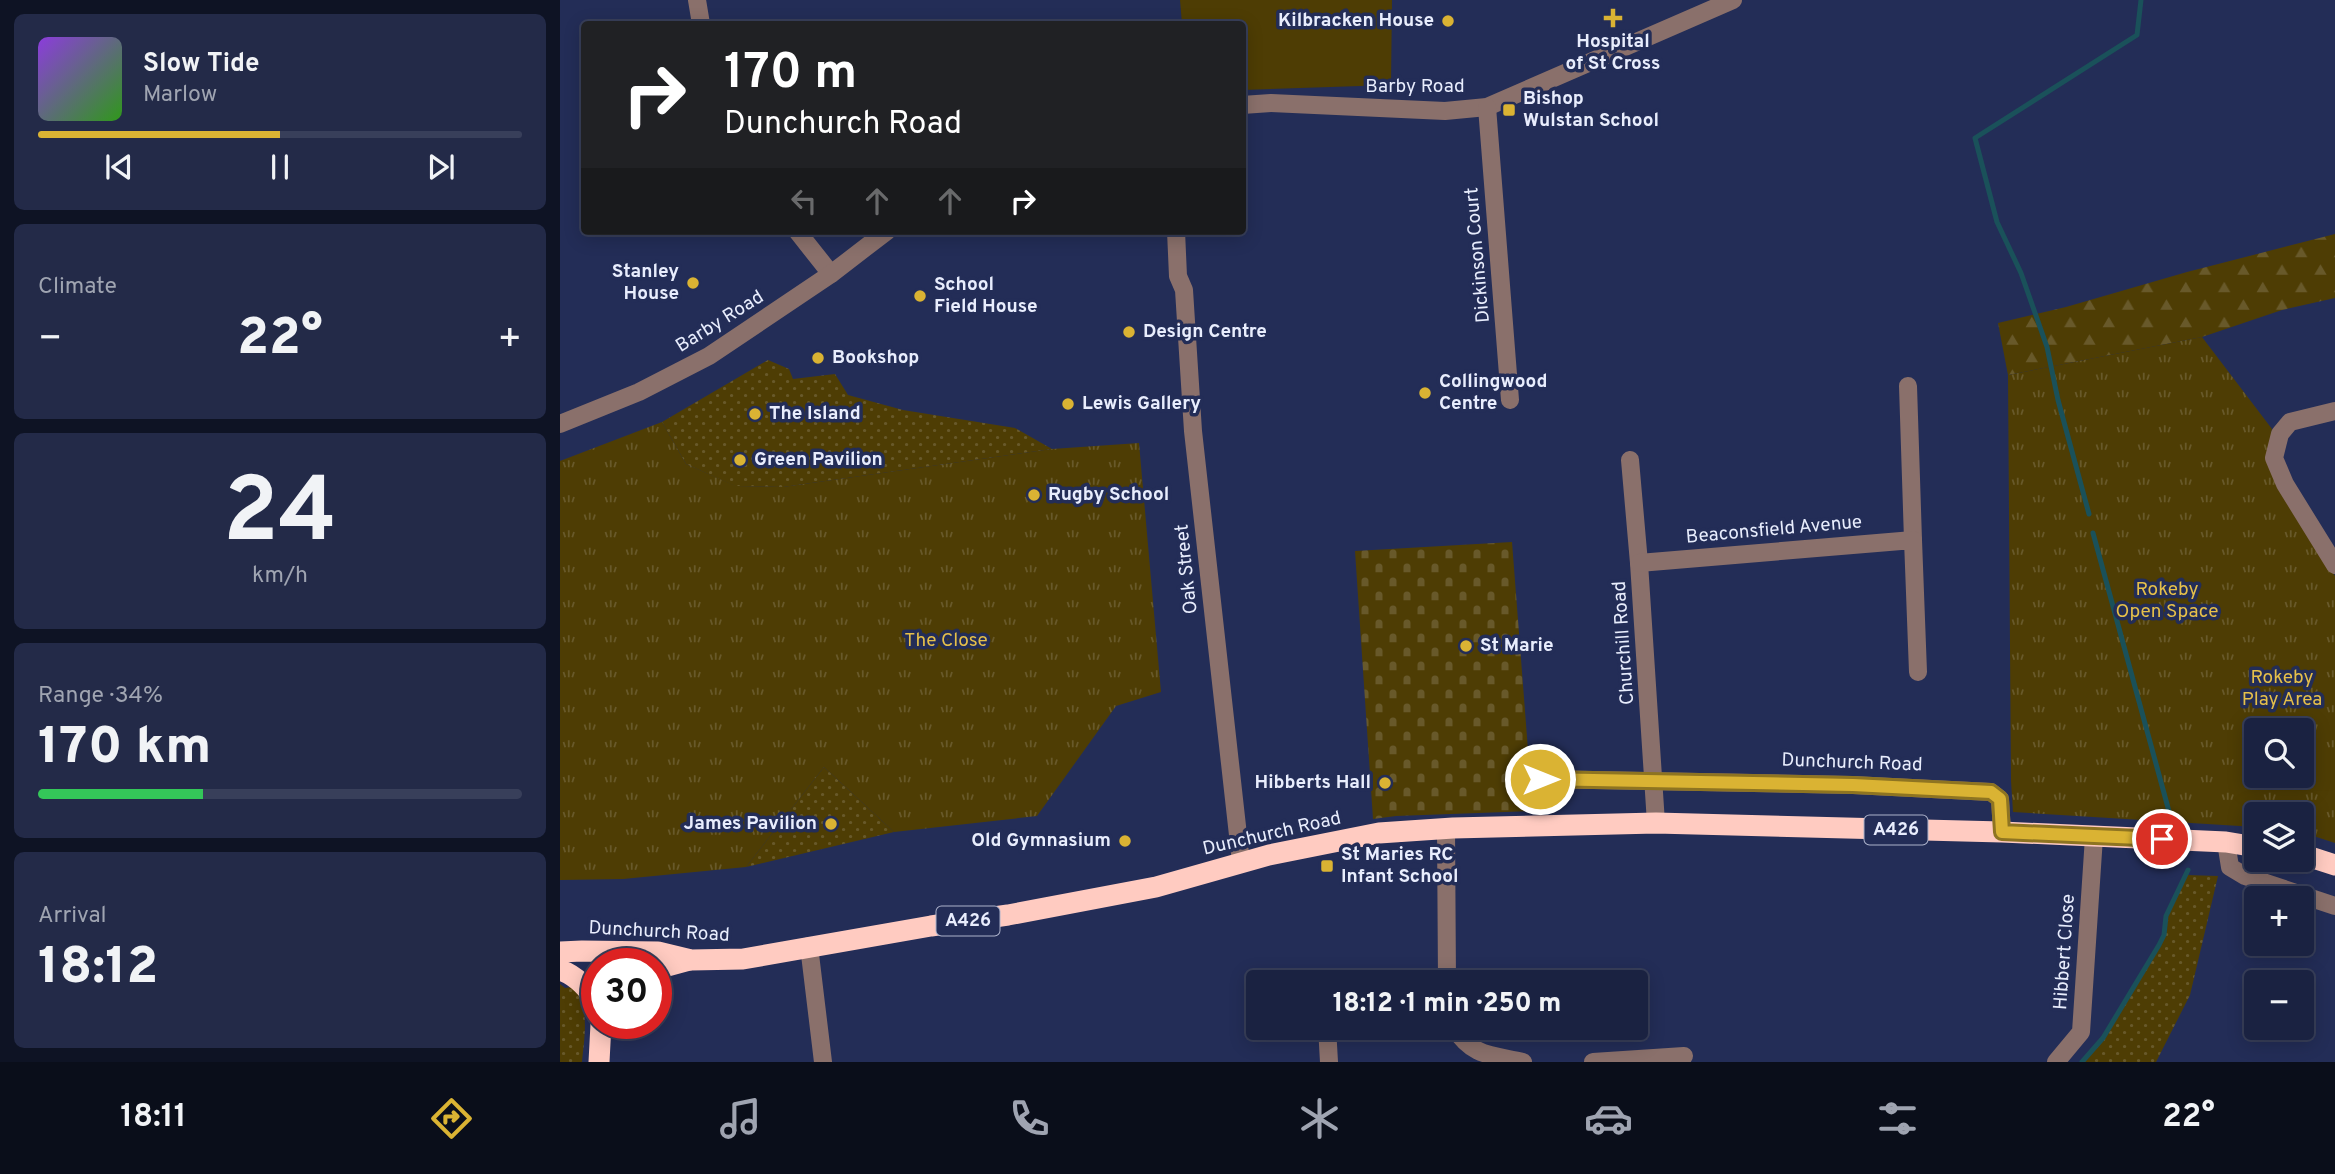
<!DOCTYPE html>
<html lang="en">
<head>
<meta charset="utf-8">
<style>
	:root { --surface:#1a2241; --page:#232a48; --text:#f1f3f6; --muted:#9fa4b1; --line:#383f5a; --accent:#dab333 }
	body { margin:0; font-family:Overpass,sans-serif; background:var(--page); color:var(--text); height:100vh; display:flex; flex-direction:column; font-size:26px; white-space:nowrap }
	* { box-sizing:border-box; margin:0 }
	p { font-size:23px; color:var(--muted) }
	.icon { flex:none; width:38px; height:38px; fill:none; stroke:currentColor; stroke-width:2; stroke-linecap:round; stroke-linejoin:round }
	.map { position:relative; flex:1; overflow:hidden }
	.details { display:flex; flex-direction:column; gap:14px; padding:14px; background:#0e1324; width:560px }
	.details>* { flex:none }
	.banner { position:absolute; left:21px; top:21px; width:665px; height:214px; border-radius:7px; box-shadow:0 4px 18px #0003,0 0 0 2px var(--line); background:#202124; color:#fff; overflow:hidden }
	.fabs { position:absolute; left:1684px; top:718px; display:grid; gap:14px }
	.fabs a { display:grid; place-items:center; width:70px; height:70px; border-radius:7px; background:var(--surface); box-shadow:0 4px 18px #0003,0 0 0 2px var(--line); font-size:35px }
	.speed { position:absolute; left:21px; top:948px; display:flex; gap:14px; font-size:35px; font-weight:700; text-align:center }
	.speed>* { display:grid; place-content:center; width:91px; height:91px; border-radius:50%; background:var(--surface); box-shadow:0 4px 18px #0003,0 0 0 2px var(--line); line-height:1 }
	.speed .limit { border:10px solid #d22; background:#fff; color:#111 }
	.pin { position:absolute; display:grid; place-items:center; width:60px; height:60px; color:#fff; margin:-30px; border:4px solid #fff; border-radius:50%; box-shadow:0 2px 7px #0007 }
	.me { position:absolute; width:77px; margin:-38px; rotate:90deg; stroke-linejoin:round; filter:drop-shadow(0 0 5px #0008) }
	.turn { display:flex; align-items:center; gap:24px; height:147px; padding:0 28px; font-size:32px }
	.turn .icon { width:91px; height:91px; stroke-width:2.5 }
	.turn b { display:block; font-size:49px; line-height:60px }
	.lanes { display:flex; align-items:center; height:66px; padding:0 28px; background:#0003; justify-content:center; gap:35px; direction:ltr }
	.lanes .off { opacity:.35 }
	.big { font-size:52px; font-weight:800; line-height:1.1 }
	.details .widget { flex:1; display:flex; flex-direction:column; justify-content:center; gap:10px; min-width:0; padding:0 24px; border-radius:10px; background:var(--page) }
	.details .dial { align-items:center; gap:0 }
	.dial b { font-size:91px; line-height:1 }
	.song { display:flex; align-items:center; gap:21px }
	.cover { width:84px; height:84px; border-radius:10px; background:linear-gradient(135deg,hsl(270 70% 55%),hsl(110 70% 35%)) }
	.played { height:7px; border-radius:4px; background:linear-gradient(90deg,var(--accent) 50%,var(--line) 50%) }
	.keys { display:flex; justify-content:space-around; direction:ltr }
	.heat { display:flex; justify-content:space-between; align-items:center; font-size:38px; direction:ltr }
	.charge { height:10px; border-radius:5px; background:linear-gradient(90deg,#34c759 34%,var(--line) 0) }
	.trip { position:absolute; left:686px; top:970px; width:402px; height:70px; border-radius:7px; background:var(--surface); box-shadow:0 4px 18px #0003,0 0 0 2px var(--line); font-weight:800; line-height:70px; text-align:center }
	.menu { display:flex; height:112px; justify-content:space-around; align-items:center; background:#0a0e1a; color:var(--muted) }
	.menu .icon { width:49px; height:49px }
	.menu .on { color:var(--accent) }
	.menu b { font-size:32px; color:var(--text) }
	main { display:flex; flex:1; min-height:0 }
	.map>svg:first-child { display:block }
	.grass { fill:url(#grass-dots) }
	.forest { fill:url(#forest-firs) }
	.cemetery { fill:url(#cemetery-stones) }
	.park { fill:url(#park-tufts); fill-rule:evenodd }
	.garden { fill:#4e3d04 }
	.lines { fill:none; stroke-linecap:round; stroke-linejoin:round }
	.stream { stroke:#1a515a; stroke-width:5 }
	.minor { stroke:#8a706b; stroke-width:18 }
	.highway { stroke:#ffcbc1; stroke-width:21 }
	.route-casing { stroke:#8e7421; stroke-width:18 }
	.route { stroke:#dab333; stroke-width:12 }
	.poi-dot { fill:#dab333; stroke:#232d57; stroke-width:2.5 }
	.labels { text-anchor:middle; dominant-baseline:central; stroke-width:7; stroke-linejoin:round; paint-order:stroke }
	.shield { fill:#232d57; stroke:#adb3cb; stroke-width:2 }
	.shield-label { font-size:18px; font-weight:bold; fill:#e8edfd }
	.poi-label { font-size:19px; font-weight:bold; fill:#e8edfd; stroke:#232d57; text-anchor:start }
	.street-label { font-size:19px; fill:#e8edfd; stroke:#232d57 }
	.park-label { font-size:19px; fill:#e6c04a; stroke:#232d57 }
</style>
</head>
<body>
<main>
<section class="details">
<div class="widget">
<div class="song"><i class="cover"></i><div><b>Slow Tide</b><p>Marlow</p></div></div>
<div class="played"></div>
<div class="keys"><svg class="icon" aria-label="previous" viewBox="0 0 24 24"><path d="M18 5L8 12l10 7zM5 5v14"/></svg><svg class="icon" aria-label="pause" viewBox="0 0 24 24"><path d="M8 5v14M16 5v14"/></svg><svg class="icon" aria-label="next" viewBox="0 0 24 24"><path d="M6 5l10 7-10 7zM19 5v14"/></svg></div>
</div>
<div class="widget"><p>Climate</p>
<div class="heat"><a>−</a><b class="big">22°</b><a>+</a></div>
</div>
<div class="widget dial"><b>24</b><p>km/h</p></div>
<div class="widget"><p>Range · 34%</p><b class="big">170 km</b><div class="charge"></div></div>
<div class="widget"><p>Arrival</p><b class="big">18:12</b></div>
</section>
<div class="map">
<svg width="1775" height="1062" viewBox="0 0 1775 1062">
	<defs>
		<pattern id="grass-dots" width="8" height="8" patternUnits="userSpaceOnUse" patternTransform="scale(1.75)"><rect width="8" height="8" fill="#4e3d04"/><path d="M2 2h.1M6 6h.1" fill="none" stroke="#68592a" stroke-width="1.8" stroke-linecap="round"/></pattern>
		<pattern id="forest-firs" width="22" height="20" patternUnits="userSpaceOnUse" patternTransform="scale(1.75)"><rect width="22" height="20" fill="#4e3d04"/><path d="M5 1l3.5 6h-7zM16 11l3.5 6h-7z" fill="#68592a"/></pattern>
		<pattern id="cemetery-stones" width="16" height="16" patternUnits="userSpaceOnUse" patternTransform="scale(1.75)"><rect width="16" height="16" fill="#4e3d04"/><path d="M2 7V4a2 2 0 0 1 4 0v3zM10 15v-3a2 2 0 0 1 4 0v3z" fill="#68592a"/></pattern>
		<pattern id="park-tufts" width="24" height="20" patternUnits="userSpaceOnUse" patternTransform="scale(1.75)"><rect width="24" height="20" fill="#4e3d04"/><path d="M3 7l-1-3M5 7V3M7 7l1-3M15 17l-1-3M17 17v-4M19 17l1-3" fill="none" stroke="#68592a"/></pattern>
	</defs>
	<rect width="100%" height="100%" fill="#232d57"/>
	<!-- grass -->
	<g class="grass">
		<path d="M208,360l21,9 4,10 42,-5 13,21 55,15 112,18 37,21 -269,38 -48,-1 -49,-22 -24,-42z"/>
		<path d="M264,767l70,65 -148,35z"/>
		<path d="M1626,875l32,1 -28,119 -34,67h-76l21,-25 46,-70 17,-32 2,-19z"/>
		<path d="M0,984l5,4 7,-1c19,18 12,52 10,75h-22z"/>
	</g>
	<!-- forest -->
	<path class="forest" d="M1775,234v64l-53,12 -80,27 -194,38 -10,-52 68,-16 121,-35z"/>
	<!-- cemetery -->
	<path class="cemetery" d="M952,542l17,221 2,48 -135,5 -23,3 -18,-268z"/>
	<!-- park -->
	<g class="park">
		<path d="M1642,337l70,92 -5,32 68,115v267l-34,-11v-18h-45v13l-243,-15 -2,-31 -3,-406zM1696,730h45v45h-45z"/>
		<path d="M102,422l24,42 50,22 47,1 269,-38 87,-6 22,249 -45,14 -79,110 -143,16 -70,-65 -78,100 -123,12 -63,1v-419z"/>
	</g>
	<!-- garden -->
	<g class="garden">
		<path d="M620,0h212l-1,85 -148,5 -1,-66h-60z"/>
		<path d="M1741,749h34v41l-70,1 -1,-16h37z"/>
	</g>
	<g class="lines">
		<!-- stream -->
		<g class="stream">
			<path d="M1529,514l-31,-114 -11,-53 -26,-74 -24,-51 -22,-84 162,-103 4,-35"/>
			<path d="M1533,533l77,282"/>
			<path d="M1522,1062l21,-24 56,-93 5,-10 2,-19 22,-46"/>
		</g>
		<!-- minor -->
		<g class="minor">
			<path d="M137,0l4,24"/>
			<path d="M682,105l29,-2 174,8 42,-4 246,-107"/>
			<path d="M927,107l23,293"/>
			<path d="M237,231l34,43"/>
			<path d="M616,231l2,45 6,14 9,141 48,431"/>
			<path d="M1348,386l5,154"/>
			<path d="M1775,411l-45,11 -10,12 -6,24 11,26 50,81"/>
			<path d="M0,424l79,-32 70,-36 122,-82 56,-43"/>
			<path d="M1070,460l9,103 17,260"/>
			<path d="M1079,563l274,-23 5,132"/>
			<path d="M980,779l313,6 138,7 9,7 2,33"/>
			<path d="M886,828l1,154"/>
			<path d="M1666,842l4,25 15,9 90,30"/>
			<path d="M249,946l14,116"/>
			<path d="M767,1027l2,35"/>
			<path d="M894,1027c18,30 38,28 69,35"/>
			<path d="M1033,1062l91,-6"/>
			<path d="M1496,1062l25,-30 13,-195"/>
		</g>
		<!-- highway -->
		<g class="highway">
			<path d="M1741,854l34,11"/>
			<path d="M0,952l22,-1 76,1 33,8 52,-1 188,-33 77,-11 148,-28 113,-32 110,-22 74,-5 203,-5 346,9 224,10 30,5"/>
			<path d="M96,969l33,-9"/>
			<path d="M0,970c16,5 30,20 37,34"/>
			<path d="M39,1062l2,-38"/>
		</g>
	</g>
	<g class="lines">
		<defs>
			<path id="route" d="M980,779l313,6 138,7 9,7 2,33 160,7"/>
		</defs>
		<!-- route casing -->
		<use href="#route" class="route-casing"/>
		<!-- route -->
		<use href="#route" class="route"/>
	</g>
	<!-- markers -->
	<g class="poi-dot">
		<path d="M1049.5 7.5h7v7h7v7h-7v7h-7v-7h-7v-7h7z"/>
		<circle cx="888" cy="21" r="7"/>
		<rect x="942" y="103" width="14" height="14" rx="3.5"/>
		<circle cx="133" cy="283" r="7"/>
		<circle cx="360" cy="296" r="7"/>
		<circle cx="569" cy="332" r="7"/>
		<circle cx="258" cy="358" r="7"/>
		<circle cx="865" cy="393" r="7"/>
		<circle cx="508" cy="404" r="7"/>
		<circle cx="195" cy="414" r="7"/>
		<circle cx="180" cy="460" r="7"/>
		<circle cx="474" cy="495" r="7"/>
		<circle cx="906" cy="646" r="7"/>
		<circle cx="825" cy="783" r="7"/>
		<circle cx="271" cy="824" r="7"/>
		<circle cx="565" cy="841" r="7"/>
		<rect x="760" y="859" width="14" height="14" rx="3.5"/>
	</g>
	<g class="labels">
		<!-- shield labels -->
		<g class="shield">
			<rect x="1304.5" y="815.5" width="63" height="29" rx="5"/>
			<rect x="376.5" y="906.5" width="63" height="29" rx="5"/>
		</g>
		<g class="shield-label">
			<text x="1336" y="830">A426</text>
			<text x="408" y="921">A426</text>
		</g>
		<!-- poi labels -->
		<g class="poi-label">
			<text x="874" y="21" text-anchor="end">Kilbracken House</text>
			<text x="1053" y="42" text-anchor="middle">Hospital<tspan x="1053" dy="22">of St Cross</tspan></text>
			<text x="963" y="99">Bishop<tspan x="963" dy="22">Wulstan School</tspan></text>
			<text x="119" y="272" text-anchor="end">Stanley<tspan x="119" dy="22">House</tspan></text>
			<text x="374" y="285">School<tspan x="374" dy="22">Field House</tspan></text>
			<text x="583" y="332">Design Centre</text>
			<text x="272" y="358">Bookshop</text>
			<text x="879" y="382">Collingwood<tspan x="879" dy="22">Centre</tspan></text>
			<text x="522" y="404">Lewis Gallery</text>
			<text x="209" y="414">The Island</text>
			<text x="194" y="460">Green Pavilion</text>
			<text x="488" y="495">Rugby School</text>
			<text x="920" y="646">St Marie</text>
			<text x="811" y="783" text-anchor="end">Hibberts Hall</text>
			<text x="257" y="824" text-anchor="end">James Pavilion</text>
			<text x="551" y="841" text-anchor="end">Old Gymnasium</text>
			<text x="781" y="855">St Maries RC<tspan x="781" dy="22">Infant School</tspan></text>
		</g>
		<!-- street labels -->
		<g class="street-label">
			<text x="855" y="87">Barby Road</text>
			<text transform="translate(918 255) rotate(-95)">Dickinson Court</text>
			<text transform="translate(160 322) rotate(-32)">Barby Road</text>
			<text transform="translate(1214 530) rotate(-5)">Beaconsfield Avenue</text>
			<text transform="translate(627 569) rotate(-96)">Oak Street</text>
			<text transform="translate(1064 643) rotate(-94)">Churchill Road</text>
			<text transform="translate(1292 763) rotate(2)">Dunchurch Road</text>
			<text transform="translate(712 834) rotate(-13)">Dunchurch Road</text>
			<text transform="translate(99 932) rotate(3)">Dunchurch Road</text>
			<text transform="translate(1505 952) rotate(-86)">Hibbert Close</text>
		</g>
		<!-- park labels -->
		<g class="park-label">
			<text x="1607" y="590">Rokeby<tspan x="1607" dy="22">Open Space</tspan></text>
			<text x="386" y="641">The Close</text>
			<text x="1722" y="678">Rokeby<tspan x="1722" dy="22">Play Area</tspan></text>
		</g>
	</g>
</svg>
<div class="fabs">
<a><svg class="icon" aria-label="search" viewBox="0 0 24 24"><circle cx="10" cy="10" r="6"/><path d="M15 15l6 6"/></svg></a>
<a><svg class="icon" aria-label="layers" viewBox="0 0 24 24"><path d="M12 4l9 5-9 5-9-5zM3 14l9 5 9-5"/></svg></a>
<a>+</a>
<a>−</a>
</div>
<div class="speed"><div class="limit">30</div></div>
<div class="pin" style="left:1602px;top:839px;background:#d93025"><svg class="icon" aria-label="arrive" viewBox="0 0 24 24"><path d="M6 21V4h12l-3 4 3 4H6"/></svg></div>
<svg class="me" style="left:980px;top:779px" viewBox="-20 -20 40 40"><circle r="17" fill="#dab333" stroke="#fff" stroke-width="3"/><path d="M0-11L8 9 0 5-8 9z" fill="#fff"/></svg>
<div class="trip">18:12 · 1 min · 250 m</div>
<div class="banner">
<div class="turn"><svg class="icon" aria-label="right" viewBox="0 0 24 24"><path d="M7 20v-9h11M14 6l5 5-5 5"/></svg><div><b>170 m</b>Dunchurch Road</div></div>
<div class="lanes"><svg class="icon off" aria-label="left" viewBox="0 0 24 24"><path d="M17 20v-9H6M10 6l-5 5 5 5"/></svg><svg class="icon off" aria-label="ahead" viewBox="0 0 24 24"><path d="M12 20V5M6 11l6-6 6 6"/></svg><svg class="icon off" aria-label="ahead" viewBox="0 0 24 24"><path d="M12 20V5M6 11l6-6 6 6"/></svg><svg class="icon" aria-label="right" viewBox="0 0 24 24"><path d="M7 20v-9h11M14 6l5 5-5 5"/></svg></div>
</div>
</div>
</main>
<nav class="menu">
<b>18:11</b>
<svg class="icon on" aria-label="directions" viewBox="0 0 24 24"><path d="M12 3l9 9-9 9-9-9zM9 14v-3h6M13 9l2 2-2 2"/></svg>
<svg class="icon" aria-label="music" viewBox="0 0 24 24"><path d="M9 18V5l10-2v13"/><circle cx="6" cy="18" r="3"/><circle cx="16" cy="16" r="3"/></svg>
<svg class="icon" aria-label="phone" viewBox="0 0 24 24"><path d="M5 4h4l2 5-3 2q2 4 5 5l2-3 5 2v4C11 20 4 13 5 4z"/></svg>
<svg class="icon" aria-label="climate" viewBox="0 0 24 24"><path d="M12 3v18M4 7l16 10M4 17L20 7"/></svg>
<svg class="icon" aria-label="car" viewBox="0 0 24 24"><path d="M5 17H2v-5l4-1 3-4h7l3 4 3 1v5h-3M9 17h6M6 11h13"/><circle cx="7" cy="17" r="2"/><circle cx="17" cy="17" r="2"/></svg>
<svg class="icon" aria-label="filters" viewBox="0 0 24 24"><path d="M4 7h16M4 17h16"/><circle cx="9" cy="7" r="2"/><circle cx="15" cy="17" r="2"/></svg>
<b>22°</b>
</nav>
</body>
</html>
